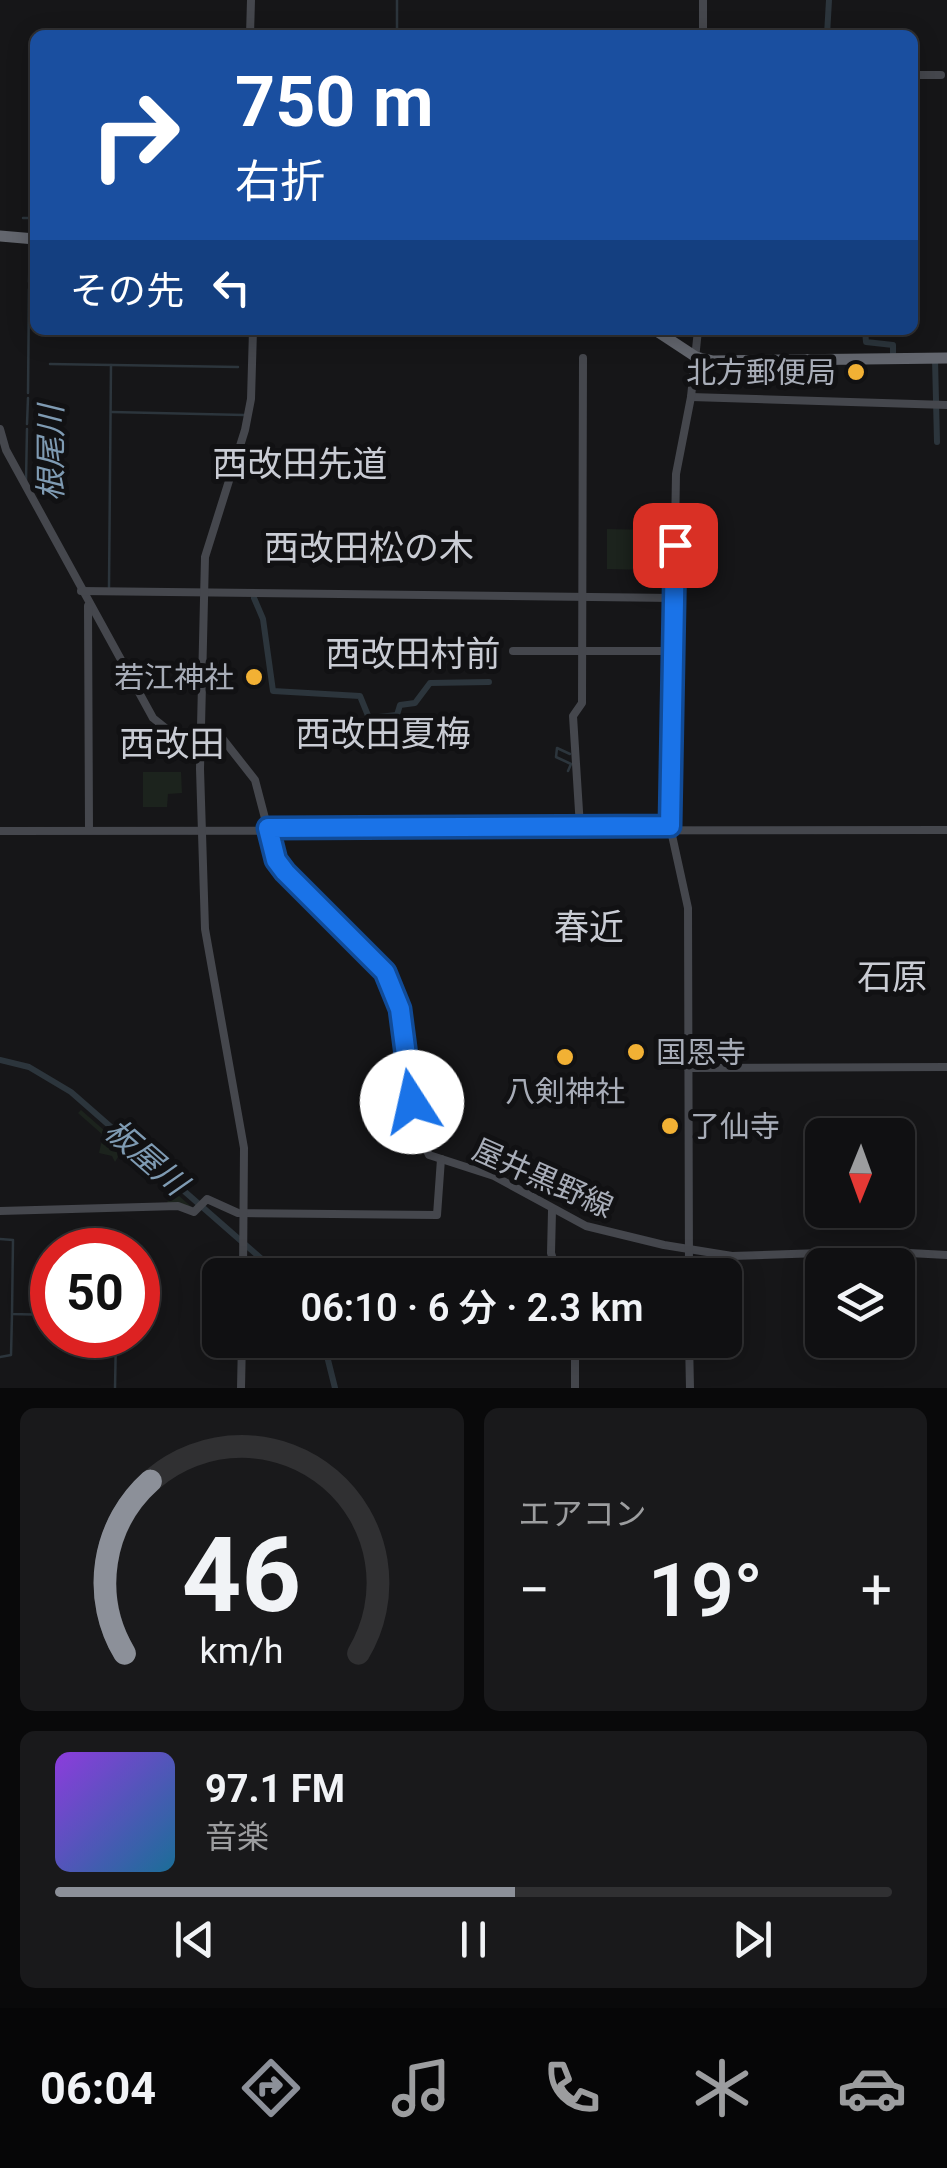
<!DOCTYPE html>
<html lang="ja">
<head>
<meta charset="utf-8">
<style>
	:root { --surface:#101012; --page:#19191b; --text:#f1f3f6; --muted:#9c9d9f; --line:#303032; --accent:#8c9099 }
	body { margin:0; font-family:Roboto,"Noto Sans JP",sans-serif; background:var(--page); color:var(--text); height:100vh; display:flex; flex-direction:column; font-size:38px; white-space:nowrap }
	* { box-sizing:border-box; margin:0 }
	p { font-size:32px; color:var(--muted) }
	.icon { flex:none; width:55px; height:55px; fill:none; stroke:currentColor; stroke-width:2; stroke-linecap:round; stroke-linejoin:round }
	.map { position:relative; height:1388px; overflow:hidden }
	.side { display:flex; flex-direction:column; gap:20px; padding:20px; background:#09090a; flex:1 }
	.side>* { flex:none }
	.hud { position:absolute; left:30px; top:30px; width:888px; height:305px; border-radius:15px; box-shadow:0 5px 25px #0003,0 0 0 2px var(--line); background:#1a4fa0; color:#fff; overflow:hidden }
	.needle { width:65px; rotate:181deg }
	.buttons { position:absolute; left:805px; top:1118px; display:grid; gap:20px }
	.buttons a { display:grid; place-items:center; width:110px; height:110px; border-radius:15px; background:var(--surface); box-shadow:0 5px 25px #0003,0 0 0 2px var(--line); font-size:50px }
	.speed { position:absolute; left:30px; top:1228px; display:flex; gap:20px; font-size:50px; font-weight:700; text-align:center }
	.speed>* { display:grid; place-content:center; width:130px; height:130px; border-radius:50%; background:var(--surface); box-shadow:0 5px 25px #0003,0 0 0 2px var(--line); line-height:1 }
	.speed .limit { border:15px solid #d22; background:#fff; color:#111 }
	.pin { position:absolute; display:grid; place-items:center; width:85px; height:85px; color:#fff; margin:-42px; border-radius:20px; box-shadow:0 5px 15px #0006 }
	.me { position:absolute; width:110px; margin:-55px; rotate:350deg; stroke-linejoin:round; filter:drop-shadow(0 0 8px #0008) }
	.turn { display:flex; align-items:center; gap:35px; height:210px; padding:0 40px; font-size:45px }
	.turn .icon { width:130px; height:130px; stroke-width:2.5 }
	.turn b { display:block; font-size:70px; line-height:85px }
	.then { display:flex; align-items:center; height:95px; padding:0 40px; background:#0003; gap:20px; font-size:38px }
	.big { font-size:75px; font-weight:600; line-height:1.1 }
	.side .tile { flex:1; display:flex; flex-direction:column; justify-content:center; gap:15px; min-width:0; padding:0 35px; border-radius:15px; background:var(--page) }
	.side .dial { align-items:center; gap:0 }
	.dial svg { height:260px; overflow:visible; fill:none; stroke:var(--line); stroke-width:7; stroke-linecap:round; text-anchor:middle }
	.dial text { fill:var(--text); stroke:none }
	.song { display:flex; align-items:center; gap:30px }
	.cover { width:120px; height:120px; border-radius:15px; background:linear-gradient(135deg,hsl(270 70% 55%),hsl(200 70% 35%)) }
	.played { height:10px; border-radius:5px; background:linear-gradient(90deg,var(--accent) 55%,var(--line) 55%) }
	.keys { display:flex; justify-content:space-around; direction:ltr }
	.heat { display:flex; justify-content:space-between; align-items:center; font-size:55px; direction:ltr }
	.side .tiles { flex:1; display:grid; gap:20px; grid-template-columns:1fr 1fr }
	.tile:last-child { grid-column:span 2 }
	.trip { position:absolute; left:202px; top:1258px; width:540px; height:100px; border-radius:15px; background:var(--surface); box-shadow:0 5px 25px #0003,0 0 0 2px var(--line); font-weight:600; line-height:100px; text-align:center }
	.tabs { display:flex; height:160px; justify-content:space-around; align-items:center; background:#060607; color:var(--muted) }
	.tabs .icon { width:70px; height:70px }
	.tabs .current { color:var(--accent) }
	.tabs b { font-size:45px; color:var(--text) }
	.map>svg:first-child { display:block }
	.green { fill:#1c231d }
	.lines { fill:none; stroke-linecap:round; stroke-linejoin:round }
	.stream { stroke:#2c353c; stroke-width:2.5 }
	.river { stroke:#2c353c; stroke-width:6 }
	.secondary { stroke:#45474d; stroke-width:8 }
	.highway { stroke:#63666e; stroke-width:11 }
	.route-casing { stroke:#114b97; stroke-width:25 }
	.route { stroke:#1a73e8; stroke-width:18 }
	.poi-dot { fill:#f2b134; stroke:#111113; stroke-width:4 }
	.labels { text-anchor:middle; dominant-baseline:central; stroke-width:10; stroke-linejoin:round; paint-order:stroke }
	.poi-label { font-size:30px; fill:#a8adb8; stroke:#111113; text-anchor:end }
	.street-label { font-size:30px; fill:#a8adb8; stroke:#111113 }
	.water-label { font-size:32px; font-style:italic; fill:#7f9bb3; stroke:#111113 }
	.quarter-label { font-size:35px; fill:#c9ccd4; stroke:#111113 }
</style>
</head>
<body>
<div class="map">
<svg width="947" height="1388" viewBox="0 0 947 1388">
	<rect width="100%" height="100%" fill="#161618"/>
	<!-- green -->
	<g class="green">
		<path d="M607,529l43,1v40l-43,-1z"/>
		<path d="M143,772h38l1,21 -14,1 -1,13h-24z"/>
		<path d="M81,1110l114,100 -12,-6 -16,1 2,-14c-16,-13 -42,-21 -43,-41h-4l-7,12 -3,-6 -13,-3 4,-18 -25,-22z"/>
	</g>
	<g class="lines">
		<!-- stream -->
		<g class="stream">
			<path d="M397,35v-35"/>
			<path d="M23,218h12"/>
			<path d="M29,282l1,-39"/>
			<path d="M50,364l188,3"/>
			<path d="M28,393l1,-104"/>
			<path d="M112,412l132,3"/>
			<path d="M27,424l1,-26"/>
			<path d="M26,481l1,-52"/>
			<path d="M109,587l2,-222"/>
			<path d="M568,771l3,-7 -15,-7 1,-9 13,6"/>
			<path d="M0,1239l13,1 -1,74 40,1"/>
			<path d="M0,1357l11,-2 1,-41"/>
			<path d="M115,1388l1,-53"/>
		</g>
		<!-- river -->
		<g class="river">
			<path d="M827,35l2,-35"/>
			<path d="M865,330l1,12 27,3v12"/>
			<path d="M935,359l2,83"/>
			<path d="M254,598l9,21 10,72 87,5 9,22 28,-3 3,-10 15,-2 15,-20 59,-1"/>
			<path d="M0,1060l29,7 42,25 209,183"/>
			<path d="M323,1340l12,48"/>
		</g>
		<!-- secondary -->
		<g class="secondary">
			<path d="M250,35l1,-35"/>
			<path d="M703,35v-35"/>
			<path d="M912,75h29"/>
			<path d="M691,397l256,8"/>
			<path d="M0,429l6,21 147,268 15,12 54,8 33,42 21,80 104,106 13,22 25,145 11,22 65,21 92,50 78,19 68,11 89,-3 19,4 32,-6 75,4"/>
			<path d="M81,591l594,7"/>
			<path d="M88,606l1,223"/>
			<path d="M513,651h162"/>
			<path d="M580,827l-7,-111 9,-13 1,-345"/>
			<path d="M0,831l947,-1"/>
			<path d="M688,1068l259,-1"/>
			<path d="M0,1211l178,-5 16,6 13,-13 31,14 199,2 4,-56"/>
			<path d="M552,1211l-1,42 7,22"/>
			<path d="M243,1275l1,-127 -39,-219 -5,-160 5,-212 40,-127 6,-31 2,-69"/>
			<path d="M689,1275l-1,-367 -18,-82 6,-352 15,-77 7,-67"/>
			<path d="M575,1340v48"/>
			<path d="M689,1340l1,48"/>
			<path d="M241,1388l1,-48"/>
		</g>
		<!-- highway -->
		<g class="highway">
			<path d="M0,236l35,3"/>
			<path d="M655,330l41,27 17,4 234,-3"/>
		</g>
	</g>
	<g class="lines">
		<defs>
			<path id="route" d="M412,1102l-12,-93 -15,-37 -100,-100 -9,-12 -8,-32 402,-2 5,-281"/>
		</defs>
		<!-- route casing -->
		<use href="#route" class="route-casing"/>
		<!-- route -->
		<use href="#route" class="route"/>
	</g>
	<!-- markers -->
	<g class="poi-dot">
		<circle cx="856" cy="372" r="10"/>
		<circle cx="254" cy="677" r="10"/>
		<circle cx="636" cy="1052" r="10"/>
		<circle cx="565" cy="1057" r="10"/>
		<circle cx="670" cy="1126" r="10"/>
	</g>
	<g class="labels">
		<!-- poi labels -->
		<g class="poi-label">
			<text x="836" y="372">北方郵便局</text>
			<text x="234" y="677">若江神社</text>
			<text x="656" y="1052" text-anchor="start">国恩寺</text>
			<text x="565" y="1091" text-anchor="middle">八剣神社</text>
			<text x="690" y="1126" text-anchor="start">了仙寺</text>
		</g>
		<!-- street labels -->
		<g class="street-label">
			<text transform="translate(543 1178) rotate(24)">屋井黒野線</text>
		</g>
		<!-- water labels -->
		<g class="water-label">
			<text transform="translate(51 453) rotate(-90)">根尾川</text>
			<text transform="translate(146 1157) rotate(41)">板屋川</text>
		</g>
		<!-- quarter labels -->
		<g class="quarter-label">
			<text x="300" y="464">西改田先道</text>
			<text x="369" y="548">西改田松の木</text>
			<text x="413" y="654">西改田村前</text>
			<text x="383" y="734">西改田夏梅</text>
			<text x="172" y="744">西改田</text>
			<text x="589" y="927">春近</text>
			<text x="892" y="977">石原</text>
		</g>
	</g>
</svg>
<div class="buttons">
<a><svg class="needle" viewBox="-14 -14 28 28"><path d="M0-13l5 13h-10z" fill="#e53935"/><path d="M0 13l5-13h-10z" fill="#9c9d9f"/></svg></a>
<a><svg class="icon" aria-label="layers" viewBox="0 0 24 24"><path d="M12 4l9 5-9 5-9-5zM3 14l9 5 9-5"/></svg></a>
</div>
<div class="speed"><div class="limit">50</div></div>
<div class="pin" style="left:675px;top:545px;background:#d93025"><svg class="icon" aria-label="arrive" viewBox="0 0 24 24"><path d="M6 21V4h12l-3 4 3 4H6"/></svg></div>
<svg class="me" style="left:412px;top:1102px" viewBox="-20 -20 40 40"><circle r="19" fill="#fff"/><path d="M0-13L10 11 0 6-10 11z" fill="#1a73e8"/></svg>
<div class="trip">06:10 · 6 分 · 2.3 km</div>
<div class="hud">
<div class="turn"><svg class="icon" aria-label="right" viewBox="0 0 24 24"><path d="M7 20v-9h11M14 6l5 5-5 5"/></svg><div><b>750 m</b>右折</div></div>
<div class="then">その先<svg class="icon" aria-label="left" viewBox="0 0 24 24"><path d="M17 20v-9H6M10 6l-5 5 5 5"/></svg></div>
</div>
</div>
<section class="side">
<div class="tiles">
<div class="tile dial"><svg viewBox="0 0 100 80">
<path d="M14 69A42 42 0 1 1 86 69"/>
<path d="M14 69A42 42 0 0 1 22 16" stroke="#8c9099"/>
<text x="50" y="56" font-size="32" font-weight="700">46</text>
<text x="50" y="72" font-size="11">km/h</text>
</svg></div>
<div class="tile"><p>エアコン</p>
<div class="heat"><a>−</a><b class="big">19°</b><a>+</a></div>
</div>
<div class="tile">
<div class="song"><i class="cover"></i><div><b>97.1 FM</b><p>音楽</p></div></div>
<div class="played"></div>
<div class="keys"><svg class="icon" aria-label="previous" viewBox="0 0 24 24"><path d="M18 5L8 12l10 7zM5 5v14"/></svg><svg class="icon" aria-label="pause" viewBox="0 0 24 24"><path d="M8 5v14M16 5v14"/></svg><svg class="icon" aria-label="next" viewBox="0 0 24 24"><path d="M6 5l10 7-10 7zM19 5v14"/></svg></div>
</div>
</div>
</section>
<nav class="tabs">
<b>06:04</b>
<svg class="icon current" aria-label="directions" viewBox="0 0 24 24"><path d="M12 3l9 9-9 9-9-9zM9 14v-3h6M13 9l2 2-2 2"/></svg>
<svg class="icon" aria-label="music" viewBox="0 0 24 24"><path d="M9 18V5l10-2v13"/><circle cx="6" cy="18" r="3"/><circle cx="16" cy="16" r="3"/></svg>
<svg class="icon" aria-label="phone" viewBox="0 0 24 24"><path d="M5 4h4l2 5-3 2q2 4 5 5l2-3 5 2v4C11 20 4 13 5 4z"/></svg>
<svg class="icon" aria-label="climate" viewBox="0 0 24 24"><path d="M12 3v18M4 7l16 10M4 17L20 7"/></svg>
<svg class="icon" aria-label="car" viewBox="0 0 24 24"><path d="M5 17H2v-5l4-1 3-4h7l3 4 3 1v5h-3M9 17h6M6 11h13"/><circle cx="7" cy="17" r="2"/><circle cx="17" cy="17" r="2"/></svg>
</nav>
</body>
</html>
